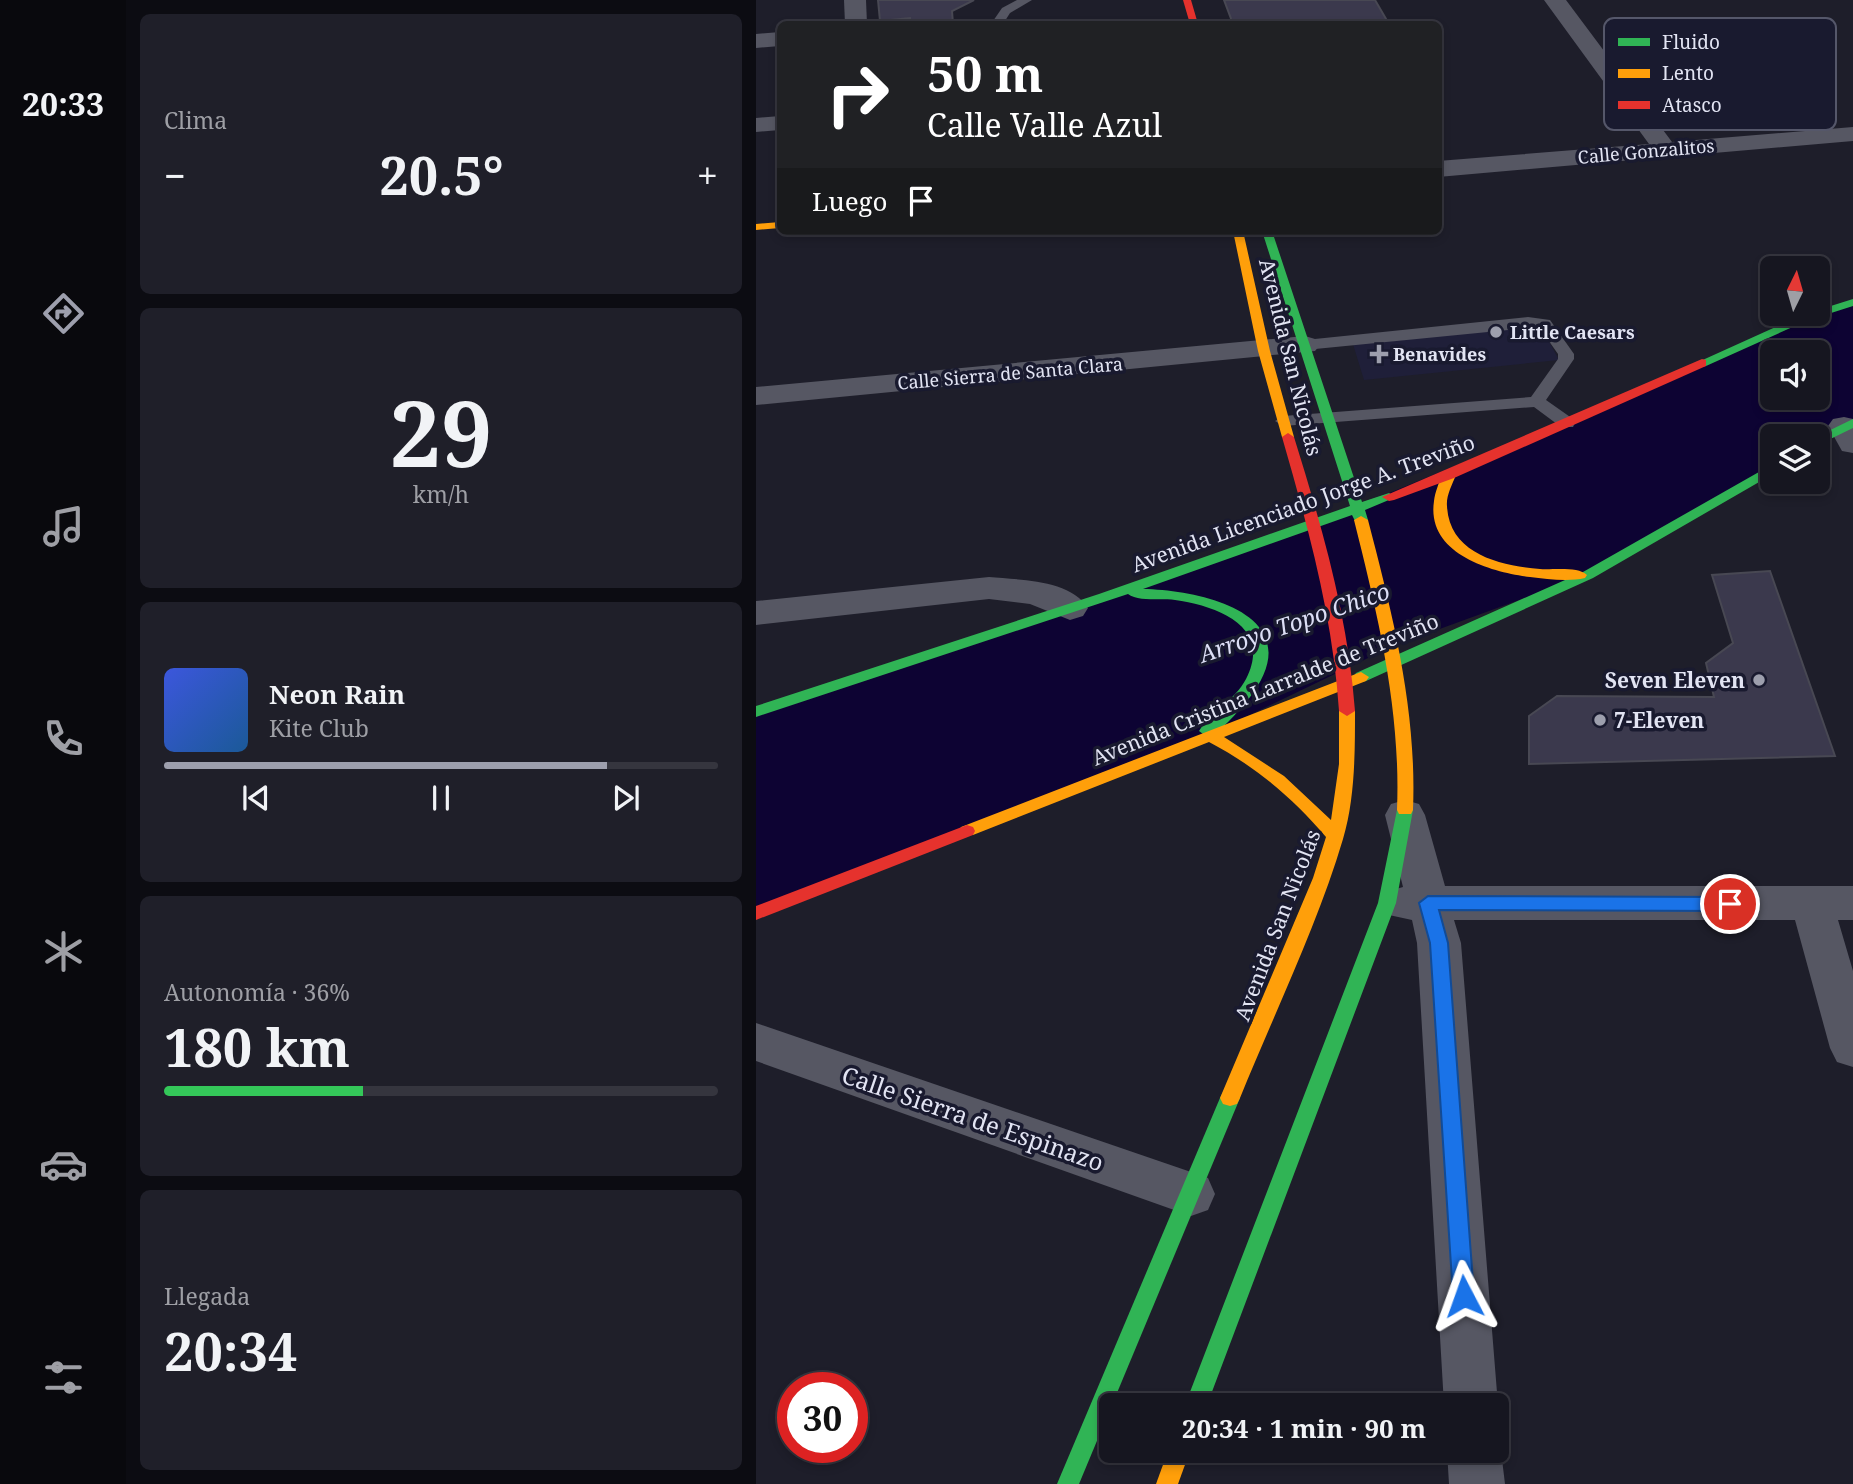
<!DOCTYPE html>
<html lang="es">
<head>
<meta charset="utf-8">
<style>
	:root { --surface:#161620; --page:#1f1f29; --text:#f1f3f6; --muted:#9e9fa5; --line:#35353e; --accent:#9d9fad }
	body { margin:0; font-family:"Noto Serif",serif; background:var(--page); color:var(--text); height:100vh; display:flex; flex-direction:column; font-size:26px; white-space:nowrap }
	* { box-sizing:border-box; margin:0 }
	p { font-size:23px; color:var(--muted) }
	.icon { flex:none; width:38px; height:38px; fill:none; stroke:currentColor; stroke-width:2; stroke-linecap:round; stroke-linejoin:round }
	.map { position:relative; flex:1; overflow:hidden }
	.sheet { display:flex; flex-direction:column; gap:14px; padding:14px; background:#0c0c12; width:630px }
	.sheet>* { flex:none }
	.banner { position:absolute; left:21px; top:21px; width:665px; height:214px; border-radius:10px; box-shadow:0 4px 10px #0003,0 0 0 2px var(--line); background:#202124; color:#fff; overflow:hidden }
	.needle { width:46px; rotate:5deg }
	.buttons { position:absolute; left:1004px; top:256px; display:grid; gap:14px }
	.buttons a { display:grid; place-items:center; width:70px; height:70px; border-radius:10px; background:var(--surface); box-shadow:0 4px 10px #0003,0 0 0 2px var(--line); font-size:35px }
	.speed { position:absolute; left:21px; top:1372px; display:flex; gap:14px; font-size:35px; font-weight:700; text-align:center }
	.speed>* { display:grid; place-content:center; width:91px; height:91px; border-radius:50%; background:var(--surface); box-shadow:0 4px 10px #0003,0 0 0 2px var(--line); line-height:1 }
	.speed .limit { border:10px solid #d22; background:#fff; color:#111 }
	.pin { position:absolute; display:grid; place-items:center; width:60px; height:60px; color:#fff; margin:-30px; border:4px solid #fff; border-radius:50%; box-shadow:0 2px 7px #0007 }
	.me { position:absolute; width:77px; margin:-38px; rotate:356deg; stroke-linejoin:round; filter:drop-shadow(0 0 5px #0008) }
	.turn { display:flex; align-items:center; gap:24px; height:147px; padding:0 35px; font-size:32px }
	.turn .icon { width:91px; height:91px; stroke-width:2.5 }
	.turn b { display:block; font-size:49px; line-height:60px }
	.then { display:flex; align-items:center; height:66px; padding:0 35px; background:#0003; gap:14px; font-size:26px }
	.big { font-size:52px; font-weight:700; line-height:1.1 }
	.sheet .tile { flex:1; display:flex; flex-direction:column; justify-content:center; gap:10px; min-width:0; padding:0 24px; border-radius:10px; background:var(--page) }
	.sheet .dial { align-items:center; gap:0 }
	.dial b { font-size:91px; line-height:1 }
	.song { display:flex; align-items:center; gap:21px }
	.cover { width:84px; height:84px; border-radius:10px; background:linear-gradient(135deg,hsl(230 70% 55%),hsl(210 70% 35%)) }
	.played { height:7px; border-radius:4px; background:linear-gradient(90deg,var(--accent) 80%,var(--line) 80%) }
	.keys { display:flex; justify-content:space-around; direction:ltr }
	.heat { display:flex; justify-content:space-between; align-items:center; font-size:38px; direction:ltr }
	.charge { height:10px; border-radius:5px; background:linear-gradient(90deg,#34c759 36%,var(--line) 0) }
	.trip { position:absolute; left:343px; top:1393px; width:410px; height:70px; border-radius:10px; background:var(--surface); box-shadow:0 4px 10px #0003,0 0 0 2px var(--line); font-weight:700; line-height:70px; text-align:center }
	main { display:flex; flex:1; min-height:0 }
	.tab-bar { display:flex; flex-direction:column; width:126px; justify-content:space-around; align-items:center; background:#09090d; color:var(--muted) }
	.tab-bar .icon { width:49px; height:49px }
	.tab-bar .active { color:var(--accent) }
	.tab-bar b { font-size:32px; color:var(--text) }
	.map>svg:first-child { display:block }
	.built { fill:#1f1f39 }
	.water { fill:#0d0333; fill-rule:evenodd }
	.building { fill:#3b394d; stroke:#484853; stroke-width:2 }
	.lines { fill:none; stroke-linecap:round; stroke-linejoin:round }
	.lane { fill:#565763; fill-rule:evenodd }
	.street { fill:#565763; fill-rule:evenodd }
	.fast { fill:#30b455; fill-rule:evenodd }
	.slow { fill:#ff9f0a; fill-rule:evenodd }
	.jam { fill:#e5322d; fill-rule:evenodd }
	.route { fill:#1a73e8; stroke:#114b97; stroke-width:2 }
	.poi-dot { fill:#9d9fad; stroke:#191a2f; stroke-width:2.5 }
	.labels { text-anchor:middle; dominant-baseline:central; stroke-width:7; stroke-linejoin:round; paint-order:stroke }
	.far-street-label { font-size:18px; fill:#e2e4f3; stroke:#191a2f }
	.far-poi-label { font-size:18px; font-weight:bold; fill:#e2e4f3; stroke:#191a2f; text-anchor:start }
	.street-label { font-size:21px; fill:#e2e4f3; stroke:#191a2f }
	.poi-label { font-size:21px; font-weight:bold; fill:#e2e4f3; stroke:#191a2f; text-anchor:end }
	.water-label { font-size:23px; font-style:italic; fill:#dcdef5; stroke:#191a2f }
	.near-street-label { font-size:24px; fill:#e2e4f3; stroke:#191a2f }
	.key { fill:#191a2f; stroke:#55576a; stroke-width:2 }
	.key-label { font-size:19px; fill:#e2e4f3 }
</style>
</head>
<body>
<main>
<nav class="tab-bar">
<b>20:33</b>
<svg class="icon active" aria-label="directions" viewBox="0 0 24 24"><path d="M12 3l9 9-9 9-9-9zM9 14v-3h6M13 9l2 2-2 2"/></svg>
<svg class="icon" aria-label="music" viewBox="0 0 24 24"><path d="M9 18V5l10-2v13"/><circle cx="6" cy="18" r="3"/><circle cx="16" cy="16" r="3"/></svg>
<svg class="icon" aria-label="phone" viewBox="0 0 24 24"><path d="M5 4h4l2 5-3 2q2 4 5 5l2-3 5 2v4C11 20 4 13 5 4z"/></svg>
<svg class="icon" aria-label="climate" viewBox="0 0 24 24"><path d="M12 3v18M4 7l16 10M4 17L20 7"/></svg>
<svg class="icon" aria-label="car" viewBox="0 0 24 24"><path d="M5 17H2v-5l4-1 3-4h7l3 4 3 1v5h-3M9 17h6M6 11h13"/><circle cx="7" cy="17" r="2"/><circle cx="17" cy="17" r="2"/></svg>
<svg class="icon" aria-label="filters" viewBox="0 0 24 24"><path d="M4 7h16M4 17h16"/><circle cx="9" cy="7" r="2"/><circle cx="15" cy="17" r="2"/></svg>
</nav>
<section class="sheet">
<div class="tile"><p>Clima</p>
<div class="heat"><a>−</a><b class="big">20.5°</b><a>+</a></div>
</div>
<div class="tile dial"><b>29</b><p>km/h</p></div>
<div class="tile">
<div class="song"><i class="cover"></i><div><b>Neon Rain</b><p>Kite Club</p></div></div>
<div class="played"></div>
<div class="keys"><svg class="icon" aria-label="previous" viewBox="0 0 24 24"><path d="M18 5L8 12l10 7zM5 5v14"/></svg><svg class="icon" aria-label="pause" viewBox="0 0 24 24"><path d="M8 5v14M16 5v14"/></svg><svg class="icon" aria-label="next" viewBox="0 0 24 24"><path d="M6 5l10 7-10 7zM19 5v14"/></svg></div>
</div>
<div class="tile"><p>Autonomía · 36%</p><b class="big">180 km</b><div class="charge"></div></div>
<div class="tile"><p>Llegada</p><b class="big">20:34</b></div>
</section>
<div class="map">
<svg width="1097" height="1484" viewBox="0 0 1097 1484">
	<rect width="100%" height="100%" fill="#1e1e2a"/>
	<!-- built -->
	<path class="built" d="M783,323l20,37 -195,20 -12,-39z"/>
	<!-- water -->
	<path class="water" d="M1097,302v121l-35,13h-45v32l-185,107 -195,71 -195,94 -442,173v-201l558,-188zM1017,352h45v45h-45z"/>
	<!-- building -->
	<g class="building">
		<path d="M122,0h96l-22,11 1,13h-43v-6l-30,3z"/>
		<path d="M468,0h151l14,24h-156z"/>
		<path d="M1014,571l65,185 -306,8v-48l28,-20 157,1 -8,-34 27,-20 -21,-68z"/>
	</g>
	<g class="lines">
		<!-- lane -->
		<g class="lane">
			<path d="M261,0h15l-22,13 -7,11h-12l11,-16z"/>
			<path d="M772,317l22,3 24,34v5l-28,41 27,19 2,4 -2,4h-12l-27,-20 -251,19 -8,-5 8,-5 248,-19 27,-38v-5l-19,-27 -234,23 -8,-5 8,-5z"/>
		</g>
		<!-- street -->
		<g class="street">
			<path d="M88,0h22l1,24h-22z"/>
			<path d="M788,0h22l106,142 181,-15v14l-415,36v-16l211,-17z"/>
			<path d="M24,32v14l-24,2v-14z"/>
			<path d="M24,116v14l-24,2v-14z"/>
			<path d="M549,336l10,3 5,6 -5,6 -559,54v-18z"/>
			<path d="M1088,417l9,2v34l-11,-2 -14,-25 5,-7z"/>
			<path d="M233,577c30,3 81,2 99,31l-5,8 -13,4 -40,-16 -41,-5 -233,26v-24z"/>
			<path d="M649,800l14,4 6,11 20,71h408v34h-15l15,51v96l-16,-5 -7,-14 -35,-128h-341l7,23 37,462 -2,4v-4h-52l-27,-462 -5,-23 -23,-5 -6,-12 6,-12 14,-4 -18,-72 6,-11z"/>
			<path d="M0,1023l435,149 17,6 7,16 -7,16 -17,6 -435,-155z"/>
			<path d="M740,1439l5,12 4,33h-56l-2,-33h49z"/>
		</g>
		<!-- fast -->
		<g class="fast">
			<path d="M506,231h10l90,271 27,-9 7,4 -31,13 3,10 -2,3h-10l-4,-8 -209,74c63,1 172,28 104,112 -10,11 -25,31 -40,36l-8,-6c13,-20 36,-31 47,-52 27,-53 -29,-73 -71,-79 -13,-2 -37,2 -47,-6l-372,123v-11l343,-112 251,-88z"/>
			<path d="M1097,299v7l-47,15 -100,45 -4,1 -6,-4 102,-46 20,-4v-3z"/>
			<path d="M1097,419v9l-35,17v-9z"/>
			<path d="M1017,464v10l-180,104 -227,103 -5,1 -8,-5 3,-4 227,-101z"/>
			<path d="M649,804l6,2 2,4 -17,93 -189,502h-22l193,-502 19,-93 2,-4z"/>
			<path d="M474,1090l7,2 3,6 -161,386h-22l163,-386 3,-6z"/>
		</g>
		<!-- slow -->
		<g class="slow">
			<path d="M24,222v6l-24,2v-6z"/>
			<path d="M477,231h10l27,120 24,86 -1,3 -5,1 -6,-4 -24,-86z"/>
			<path d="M693,471l7,4c-4,10 -10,21 -9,31 2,48 54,60 93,63 13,1 38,-3 47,6l-2,3c-17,4 -38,1 -55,-1 -39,-5 -104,-23 -96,-76 1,-9 5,-18 8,-26z"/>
			<path d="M605,516l7,4c25,96 49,190 45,290l-2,4h-12l-2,-4c4,-100 -19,-194 -43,-290z"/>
			<path d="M605,672l8,5 -3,4 -142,56 60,39 47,44 8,-56v-53l8,-5 8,5c0,42 0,88 -12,128 -25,85 -69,175 -103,259l-3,6 -7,2 -7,-2 -3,-6 93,-220 13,-41c-33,-39 -71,-71 -117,-95l-236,93h-12l-2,-4 2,-4z"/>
			<path d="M412,1451h22l-12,33h-22z"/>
		</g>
		<!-- jam -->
		<g class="jam">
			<path d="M427,0h8l7,24h-8z"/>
			<path d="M946,359l4,1v6l-252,112 -60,22 -5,1 -7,-4z"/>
			<path d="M532,433l6,4c28,90 54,179 61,274l-8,5 -8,-5c-6,-94 -31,-184 -57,-274z"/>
			<path d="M211,825l6,2 2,4 -2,4 -217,85v-14z"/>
		</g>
	</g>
	<!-- route -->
	<path class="route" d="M672,896l302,1 8,7 -8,7 -291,-1 9,33 26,353 -3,8 -7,3 -8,-3 -3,-8 -23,-353 -11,-40z"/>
	<!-- markers -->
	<g class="poi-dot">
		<circle cx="740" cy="332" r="7"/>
		<path d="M619.5 343.5h7v7h7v7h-7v7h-7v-7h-7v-7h7z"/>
		<circle cx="1003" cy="680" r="7"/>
		<circle cx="844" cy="720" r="7"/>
	</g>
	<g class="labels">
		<!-- far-street labels -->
		<g class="far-street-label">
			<text transform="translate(890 151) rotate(-5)">Calle Gonzalitos</text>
			<text transform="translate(254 373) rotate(-5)">Calle Sierra de Santa Clara</text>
		</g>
		<!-- far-poi labels -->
		<g class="far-poi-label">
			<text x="754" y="332">Little Caesars</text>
			<text x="637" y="354">Benavides</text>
		</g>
		<!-- street labels -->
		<g class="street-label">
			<text transform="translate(535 357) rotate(76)">Avenida San Nicolás</text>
			<text transform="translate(547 503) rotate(-20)">Avenida Licenciado Jorge A. Treviño</text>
			<text transform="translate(509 689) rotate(-22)">Avenida Cristina Larralde de Treviño</text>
			<text transform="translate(521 925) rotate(-69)">Avenida San Nicolás</text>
		</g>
		<!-- poi labels -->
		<g class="poi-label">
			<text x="989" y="680">Seven Eleven</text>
			<text x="858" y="720" text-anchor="start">7-Eleven</text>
		</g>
		<!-- water labels -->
		<g class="water-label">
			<text transform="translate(538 622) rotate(-19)">Arroyo Topo Chico</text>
		</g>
		<!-- near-street labels -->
		<g class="near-street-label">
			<text transform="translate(217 1118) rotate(19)">Calle Sierra de Espinazo</text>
		</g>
	</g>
	<!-- legend -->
	<rect x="848" y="18" width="232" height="112" rx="10" class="key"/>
	<rect x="862" y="38" width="32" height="8" fill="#30b455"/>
	<rect x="862" y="69" width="32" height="9" fill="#ff9f0a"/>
	<rect x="862" y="101" width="32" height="8" fill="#e5322d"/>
	<g class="key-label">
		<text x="906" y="49">Fluido</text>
		<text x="906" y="80">Lento</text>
		<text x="906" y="112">Atasco</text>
	</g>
</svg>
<div class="buttons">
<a><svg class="needle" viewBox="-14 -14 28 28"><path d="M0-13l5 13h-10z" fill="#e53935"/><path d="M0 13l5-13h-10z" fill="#9e9fa5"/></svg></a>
<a><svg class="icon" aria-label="sound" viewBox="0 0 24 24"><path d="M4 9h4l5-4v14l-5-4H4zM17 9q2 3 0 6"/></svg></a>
<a><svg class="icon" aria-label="layers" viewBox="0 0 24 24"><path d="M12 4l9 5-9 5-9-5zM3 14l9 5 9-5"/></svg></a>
</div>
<div class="speed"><div class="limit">30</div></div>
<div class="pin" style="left:974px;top:904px;background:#d93025"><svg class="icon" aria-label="arrive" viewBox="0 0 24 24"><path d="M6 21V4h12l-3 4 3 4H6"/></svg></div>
<svg class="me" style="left:708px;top:1296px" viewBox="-20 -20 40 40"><path d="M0-17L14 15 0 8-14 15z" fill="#1a73e8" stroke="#fff" stroke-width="4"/></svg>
<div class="trip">20:34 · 1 min · 90 m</div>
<div class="banner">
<div class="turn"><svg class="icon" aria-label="right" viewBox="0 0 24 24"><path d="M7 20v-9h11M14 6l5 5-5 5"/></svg><div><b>50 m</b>Calle Valle Azul</div></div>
<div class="then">Luego<svg class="icon" aria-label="arrive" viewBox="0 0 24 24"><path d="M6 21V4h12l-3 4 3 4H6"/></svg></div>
</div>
</div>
</main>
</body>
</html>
